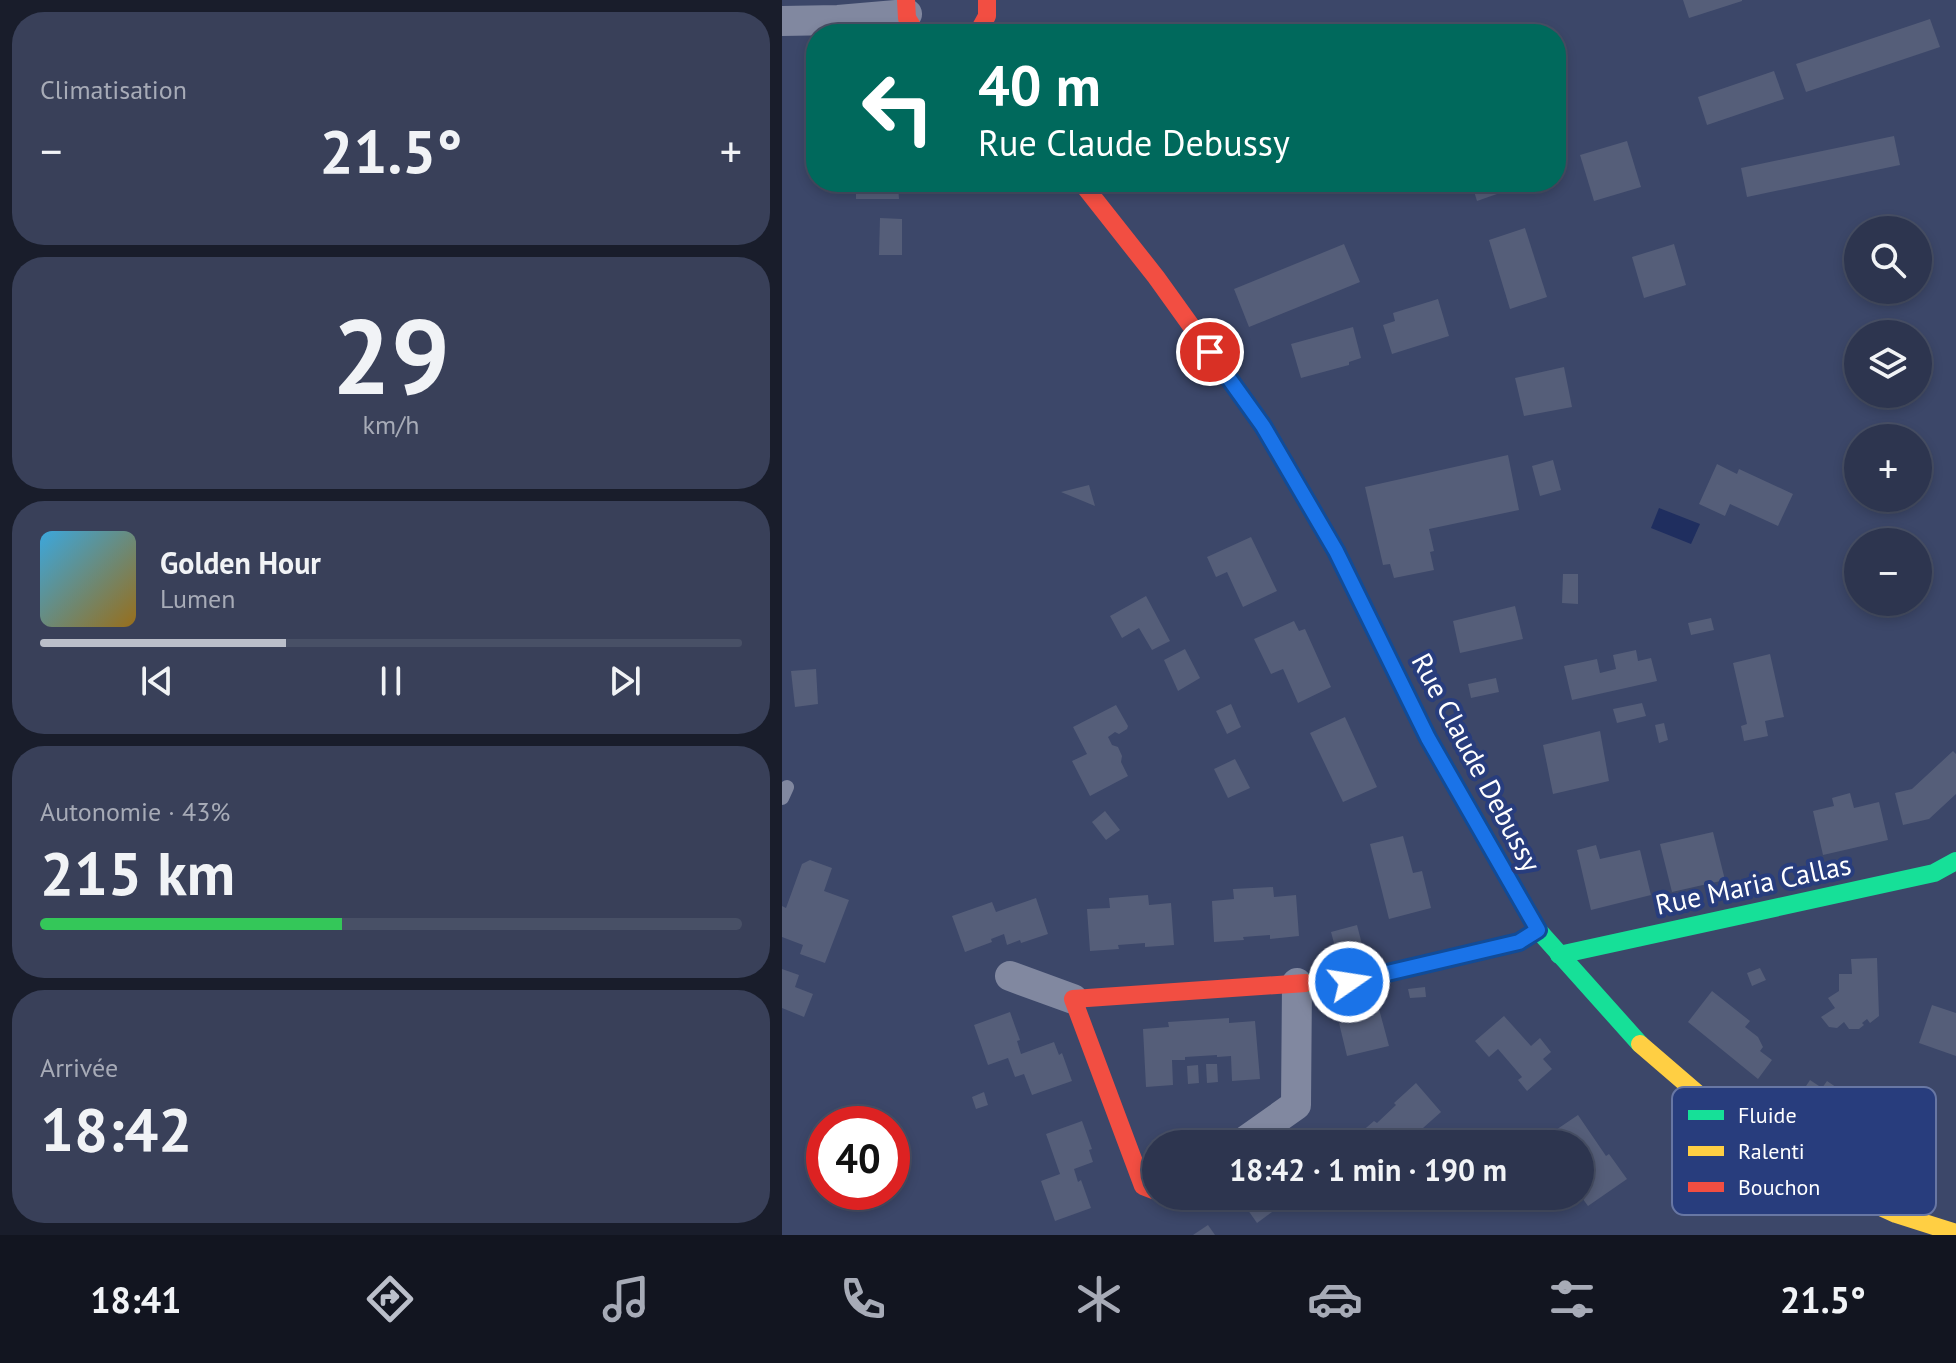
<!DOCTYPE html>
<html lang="fr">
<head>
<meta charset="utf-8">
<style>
	:root { --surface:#2d354f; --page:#394059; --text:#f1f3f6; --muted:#a7abb7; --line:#485066; --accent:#bbbfca }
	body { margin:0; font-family:"PT Sans",sans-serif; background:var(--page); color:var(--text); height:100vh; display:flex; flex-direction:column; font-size:30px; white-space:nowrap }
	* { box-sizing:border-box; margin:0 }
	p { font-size:26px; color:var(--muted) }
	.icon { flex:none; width:44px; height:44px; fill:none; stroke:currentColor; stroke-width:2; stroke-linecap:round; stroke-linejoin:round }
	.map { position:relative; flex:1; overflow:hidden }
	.sheet { display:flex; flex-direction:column; gap:12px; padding:12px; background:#191d2b; width:782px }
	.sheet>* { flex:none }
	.top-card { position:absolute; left:24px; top:24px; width:760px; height:168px; border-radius:32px; box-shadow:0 4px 12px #0003,0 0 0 2px var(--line); background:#00695c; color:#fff; overflow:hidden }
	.buttons { position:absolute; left:1062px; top:216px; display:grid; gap:16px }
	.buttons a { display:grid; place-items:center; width:88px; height:88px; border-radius:50%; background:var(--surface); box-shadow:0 4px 12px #0003,0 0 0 2px var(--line); font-size:40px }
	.speed { position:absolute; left:24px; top:1106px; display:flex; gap:16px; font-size:40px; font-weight:700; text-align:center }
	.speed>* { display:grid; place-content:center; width:104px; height:104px; border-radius:50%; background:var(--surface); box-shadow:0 4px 12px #0003,0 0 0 2px var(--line); line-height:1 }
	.speed .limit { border:12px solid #d22; background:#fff; color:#111 }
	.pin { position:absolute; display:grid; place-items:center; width:68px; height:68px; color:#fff; margin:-34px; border:4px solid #fff; border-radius:50%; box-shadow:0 2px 8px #0007 }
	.me { position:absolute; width:88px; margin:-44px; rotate:77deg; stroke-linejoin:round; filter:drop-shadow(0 0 6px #0008) }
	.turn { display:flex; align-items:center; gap:28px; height:168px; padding:0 40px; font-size:36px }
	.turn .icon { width:104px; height:104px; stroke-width:2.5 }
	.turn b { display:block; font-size:56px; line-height:68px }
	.big { font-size:60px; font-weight:600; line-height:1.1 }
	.sheet .tile { flex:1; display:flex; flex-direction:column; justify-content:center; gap:12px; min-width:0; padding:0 28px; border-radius:32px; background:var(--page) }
	.sheet .dial { align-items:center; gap:0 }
	.dial b { font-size:104px; line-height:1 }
	.song { display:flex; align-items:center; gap:24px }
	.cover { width:96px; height:96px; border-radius:12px; background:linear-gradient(135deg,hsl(200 70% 55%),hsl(40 70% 35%)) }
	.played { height:8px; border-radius:4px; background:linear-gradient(90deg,var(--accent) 35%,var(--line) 35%) }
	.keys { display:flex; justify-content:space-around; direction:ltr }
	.heat { display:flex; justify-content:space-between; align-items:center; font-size:44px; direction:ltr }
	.charge { height:12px; border-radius:6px; background:linear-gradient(90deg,#34c759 43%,var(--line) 0) }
	.trip { position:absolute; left:360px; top:1130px; width:452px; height:80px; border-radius:40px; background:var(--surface); box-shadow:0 4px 12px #0003,0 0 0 2px var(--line); font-weight:600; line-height:80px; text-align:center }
	.tabs { display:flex; height:128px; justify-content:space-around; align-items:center; background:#121520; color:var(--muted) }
	.tabs .icon { width:56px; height:56px }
	.tabs .current { color:var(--accent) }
	.tabs b { font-size:36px; color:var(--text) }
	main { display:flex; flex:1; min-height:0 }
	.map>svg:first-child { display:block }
	.water { fill:#1f2e5f }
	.building { fill:#555e79 }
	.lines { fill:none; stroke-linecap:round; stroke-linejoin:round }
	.lane { stroke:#8188a0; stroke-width:14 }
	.street { stroke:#8188a0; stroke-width:30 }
	.fast { stroke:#16e098; stroke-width:18 }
	.slow { stroke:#ffcf43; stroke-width:18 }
	.jam { stroke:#f24e42; stroke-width:18 }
	.route-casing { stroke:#114b97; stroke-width:20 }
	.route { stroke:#1a73e8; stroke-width:14 }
	.labels { text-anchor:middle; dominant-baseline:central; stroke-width:8; stroke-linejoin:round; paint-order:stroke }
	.street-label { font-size:28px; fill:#fff; stroke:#283d7d }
	.key { fill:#283d7d; stroke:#6877a4; stroke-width:2 }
	.key-label { font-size:22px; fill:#fff }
</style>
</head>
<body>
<main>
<section class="sheet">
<div class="tile"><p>Climatisation</p>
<div class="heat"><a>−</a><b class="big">21.5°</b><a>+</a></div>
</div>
<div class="tile dial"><b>29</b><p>km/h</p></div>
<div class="tile">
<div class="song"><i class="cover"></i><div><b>Golden Hour</b><p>Lumen</p></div></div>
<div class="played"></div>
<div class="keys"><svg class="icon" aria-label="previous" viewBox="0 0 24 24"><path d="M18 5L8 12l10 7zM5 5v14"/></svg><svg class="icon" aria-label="pause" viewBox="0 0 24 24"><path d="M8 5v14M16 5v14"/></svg><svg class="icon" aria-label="next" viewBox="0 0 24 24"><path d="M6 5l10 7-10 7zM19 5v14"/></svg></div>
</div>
<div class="tile"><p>Autonomie · 43%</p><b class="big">215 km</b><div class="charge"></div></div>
<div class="tile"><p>Arrivée</p><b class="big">18:42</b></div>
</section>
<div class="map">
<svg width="1174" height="1235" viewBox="0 0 1174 1235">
	<rect width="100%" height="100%" fill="#3c4769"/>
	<!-- water -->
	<path class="water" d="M877,508l41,16 -9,20 -40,-16z"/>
	<!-- building -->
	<g class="building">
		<path d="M901,0h59v1l-53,17z"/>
		<path d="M1148,19l10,28 -134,45 -10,-28z"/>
		<path d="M992,71l10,28 -77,26 -9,-28z"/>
		<path d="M1112,136l6,29 -153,32 -6,-29z"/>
		<path d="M845,141l14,46 -47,14 -14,-46z"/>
		<path d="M74,182h86v4h-44l1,13h-43z"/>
		<path d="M689,182h42l1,6 -37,13z"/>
		<path d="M98,218l22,1v36h-23z"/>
		<path d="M1126,224l2,6h-26v-1z"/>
		<path d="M743,228l22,69 -37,12 -21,-69z"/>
		<path d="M562,244l16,38 -111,45 -15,-38z"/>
		<path d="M892,244l12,41 -42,13 -12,-41z"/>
		<path d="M1076,251v13l-7,1 -3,-12z"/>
		<path d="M1136,267h4l4,17 -8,2z"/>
		<path d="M656,299l11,37 -57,18 -9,-29 12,-4 -2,-8z"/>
		<path d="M571,327l8,31 -12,4v3l-48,13 -10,-34z"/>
		<path d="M782,367l8,40 -48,9 -9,-38z"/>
		<path d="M726,455l11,55 -90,19 5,22 -4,1 4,18 -40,8 -4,-14 -7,1 -18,-78z"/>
		<path d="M771,460l8,30 -21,6 -8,-30z"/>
		<path d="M935,464l20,10 2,-5 54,25 -15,32 -48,-22 -5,12 -26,-12z"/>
		<path d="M307,485l6,21 -34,-14z"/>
		<path d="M469,537l26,54 -34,16 -16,-35 -11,5 -9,-20z"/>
		<path d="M781,574h15v30l-16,-1z"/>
		<path d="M364,596l24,45 -18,9 -13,-22 -17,10 -12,-22z"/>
		<path d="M733,606l8,33 -63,14 -7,-32z"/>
		<path d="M929,618l3,12 -23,5 -3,-12z"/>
		<path d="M512,621l5,10 6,-2 26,58 -33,16 -15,-34 -12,5 -17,-35z"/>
		<path d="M403,649l15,29 -22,13 -14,-31z"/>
		<path d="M854,650l2,11 13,-3 6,23 -85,19 -8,-34 33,-7 3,14 16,-4 -3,-14z"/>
		<path d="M988,654l14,63 -19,4 3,15 -24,5 -3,-15 6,-2 -14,-61z"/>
		<path d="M34,669l2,35 -23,3 -4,-36z"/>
		<path d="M714,678l3,14 -28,6 -3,-14z"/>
		<path d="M860,703l4,13 -29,7 -4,-14z"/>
		<path d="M449,704l10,23 -14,7 -11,-23z"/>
		<path d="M334,705l12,21 -1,3 -8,5 -4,-2 -7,5 4,8 6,2 4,9 -1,6 7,14 -38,20 -18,-35 15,-7 -14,-27z"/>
		<path d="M563,717l32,70 -34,15 -33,-69z"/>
		<path d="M882,723l4,17 -9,3 -4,-18z"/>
		<path d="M818,731l9,50 -56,13 -10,-49z"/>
		<path d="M1171,751l3,3v40l-27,25 -26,6 -8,-32 17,-4z"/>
		<path d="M453,759l15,29 -22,10 -14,-29z"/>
		<path d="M1068,793l4,15 25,-6 9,38 -65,15 -10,-44 21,-5 -2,-8z"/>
		<path d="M323,811l15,19 -14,10 -14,-18z"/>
		<path d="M931,832l12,48 -53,12 -12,-48z"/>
		<path d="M621,836l10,37 9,-2 9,37 -42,11 -19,-75z"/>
		<path d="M814,845l4,14 40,-9 11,45 -60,15 -14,-60z"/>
		<path d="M28,860l22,8 -8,23 25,9 -24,63 -25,-9 3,-9 -21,-8v-31l4,2 16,-44z"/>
		<path d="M491,887l1,10 22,-2 3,41 -29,3v-4l-14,1 -13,1 1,3 -30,2 -2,-41 22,-2 -1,-10z"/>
		<path d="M366,895l1,10 22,-2 3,42 -29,2v-4l-27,2 1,4 -29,2 -3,-42 23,-1 -1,-10z"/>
		<path d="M254,898l12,36 -27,9 -1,-3 -13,5 -3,-11 -13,5 1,3 -27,10 -13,-36 40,-14 4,10z"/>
		<path d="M575,925l7,27 -26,6 -7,-26z"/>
		<path d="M1095,958l2,58 -9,7 -3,-4 -5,4 2,2 -5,4h-10l-5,-7 -7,6 -8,-1 -8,-10 14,-9 -7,-10 11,-7v-17h13l-1,-15z"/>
		<path d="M978,968l6,12 -14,6 -5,-13z"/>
		<path d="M0,969l17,6 -4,12 18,7 -9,23 -22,-9z"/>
		<path d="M643,987l1,10 -16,1 -2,-9z"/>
		<path d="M930,991l38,30 -5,6 13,10 5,10 -3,4 12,9 -14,19 -70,-57z"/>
		<path d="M1150,1005l24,8v43l-37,-13z"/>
		<path d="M597,1009l10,37 -42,10 -8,-33 13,-4 -1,-3z"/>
		<path d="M228,1012l10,28 -3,1 4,13 33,-12 5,13 3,-2 10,28 -40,14 -8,-21 -9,3 -7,-19 -20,7 -14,-40z"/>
		<path d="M722,1016l27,30 9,-8 11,14 -8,7 9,10 -25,22 -9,-11 4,-3 -24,-28 -9,8 -14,-16z"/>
		<path d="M447,1018v5l26,-2 5,58 -28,2 -1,-25 -14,1v-2l-32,2v3h-13l1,25 -27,2 -3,-58 26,-2 -1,-5z"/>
		<path d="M424,1064h11l1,18 -11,1z"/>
		<path d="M416,1065l1,18 -11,1 -1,-18z"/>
		<path d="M1028,1080l12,8 5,-7 28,19 3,-4 21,14 -2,2 6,5 -8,13 6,4 -13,19 -49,-33 2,-3 -25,-16z"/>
		<path d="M634,1083l25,29 -36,32h-49l-4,-4 22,-19 3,2 19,-18 -2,-2z"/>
		<path d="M202,1092l4,13 -12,4 -4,-12z"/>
		<path d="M796,1115l28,41 3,-2 18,25 -39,27 -8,-11v-51h-35l-4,-4z"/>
		<path d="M300,1121l10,28 -3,1 4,12 -19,7 4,13 3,-2 10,28 -36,13 -14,-40 19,-7 -14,-40z"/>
		<path d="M456,1196h56l-37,27z"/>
		<path d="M426,1225l7,10h-22z"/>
	</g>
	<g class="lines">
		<!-- lane -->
		<path class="lane" d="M0,798l5,-11"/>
		<!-- street -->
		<g class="street">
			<path d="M0,21l56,-1 69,-6"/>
			<path d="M228,976l63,23"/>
			<path d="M459,1144l55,-39 1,-122"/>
		</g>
		<!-- fast -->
		<g class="fast">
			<path d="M621,687l25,51 110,192 102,114"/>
			<path d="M777,955l375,-82 22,-12"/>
			<path d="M524,983l43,-1 170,-40 19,-12"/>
		</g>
		<!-- slow -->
		<path class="slow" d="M858,1044l86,74 89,59 81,37 60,19"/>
		<!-- jam -->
		<g class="jam">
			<path d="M124,0l1,18 10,16"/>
			<path d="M195,34l10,-18v-16"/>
			<path d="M299,182l75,95 107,149 73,125 67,136"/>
			<path d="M374,1191l-13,-5 -70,-187 233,-16"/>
		</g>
	</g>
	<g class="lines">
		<defs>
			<path id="route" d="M428,352l53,74 73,125 92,187 110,192 -19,12 -170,40"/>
		</defs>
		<!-- route casing -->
		<use href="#route" class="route-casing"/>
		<!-- route -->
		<use href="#route" class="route"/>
	</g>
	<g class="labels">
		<!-- street labels -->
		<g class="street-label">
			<text transform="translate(695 762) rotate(62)">Rue Claude Debussy</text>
			<text transform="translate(971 884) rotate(-12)">Rue Maria Callas</text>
		</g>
	</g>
	<!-- legend -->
	<rect x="890" y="1087" width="264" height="128" rx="12" class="key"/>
	<rect x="906" y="1110" width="36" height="10" fill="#16e098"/>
	<rect x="906" y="1146" width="36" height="10" fill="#ffcf43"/>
	<rect x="906" y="1182" width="36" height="10" fill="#f24e42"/>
	<g class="key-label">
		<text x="956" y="1123">Fluide</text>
		<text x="956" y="1159">Ralenti</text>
		<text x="956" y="1195">Bouchon</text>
	</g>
</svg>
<div class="buttons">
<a><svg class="icon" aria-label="search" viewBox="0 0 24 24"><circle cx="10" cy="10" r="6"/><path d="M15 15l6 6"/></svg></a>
<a><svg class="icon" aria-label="layers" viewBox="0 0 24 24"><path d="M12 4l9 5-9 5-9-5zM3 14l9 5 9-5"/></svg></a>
<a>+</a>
<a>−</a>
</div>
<div class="speed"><div class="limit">40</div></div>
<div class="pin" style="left:428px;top:352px;background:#d93025"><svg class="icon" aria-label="arrive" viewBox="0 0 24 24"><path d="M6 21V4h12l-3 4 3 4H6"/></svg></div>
<svg class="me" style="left:567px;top:982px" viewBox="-20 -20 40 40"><circle r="17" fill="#1a73e8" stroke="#fff" stroke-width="3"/><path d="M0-11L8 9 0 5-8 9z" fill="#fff"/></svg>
<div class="trip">18:42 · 1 min · 190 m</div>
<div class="top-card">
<div class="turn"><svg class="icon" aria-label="left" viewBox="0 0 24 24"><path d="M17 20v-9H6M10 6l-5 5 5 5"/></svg><div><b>40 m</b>Rue Claude Debussy</div></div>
</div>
</div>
</main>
<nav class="tabs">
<b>18:41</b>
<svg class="icon current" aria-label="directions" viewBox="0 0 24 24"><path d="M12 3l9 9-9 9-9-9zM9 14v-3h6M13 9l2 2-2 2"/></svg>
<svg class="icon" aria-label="music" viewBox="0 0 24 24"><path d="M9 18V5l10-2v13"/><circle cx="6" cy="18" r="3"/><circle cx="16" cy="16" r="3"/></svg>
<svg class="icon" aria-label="phone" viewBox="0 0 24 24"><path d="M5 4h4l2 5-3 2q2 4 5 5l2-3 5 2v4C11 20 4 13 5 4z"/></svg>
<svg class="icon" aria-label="climate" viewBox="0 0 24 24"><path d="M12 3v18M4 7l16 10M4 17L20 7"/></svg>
<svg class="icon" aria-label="car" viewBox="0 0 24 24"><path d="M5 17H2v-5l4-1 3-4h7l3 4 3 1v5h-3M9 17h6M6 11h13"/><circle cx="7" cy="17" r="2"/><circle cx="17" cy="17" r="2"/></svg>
<svg class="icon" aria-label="filters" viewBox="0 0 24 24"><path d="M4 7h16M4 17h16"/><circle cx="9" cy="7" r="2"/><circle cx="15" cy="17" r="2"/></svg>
<b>21.5°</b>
</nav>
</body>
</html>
